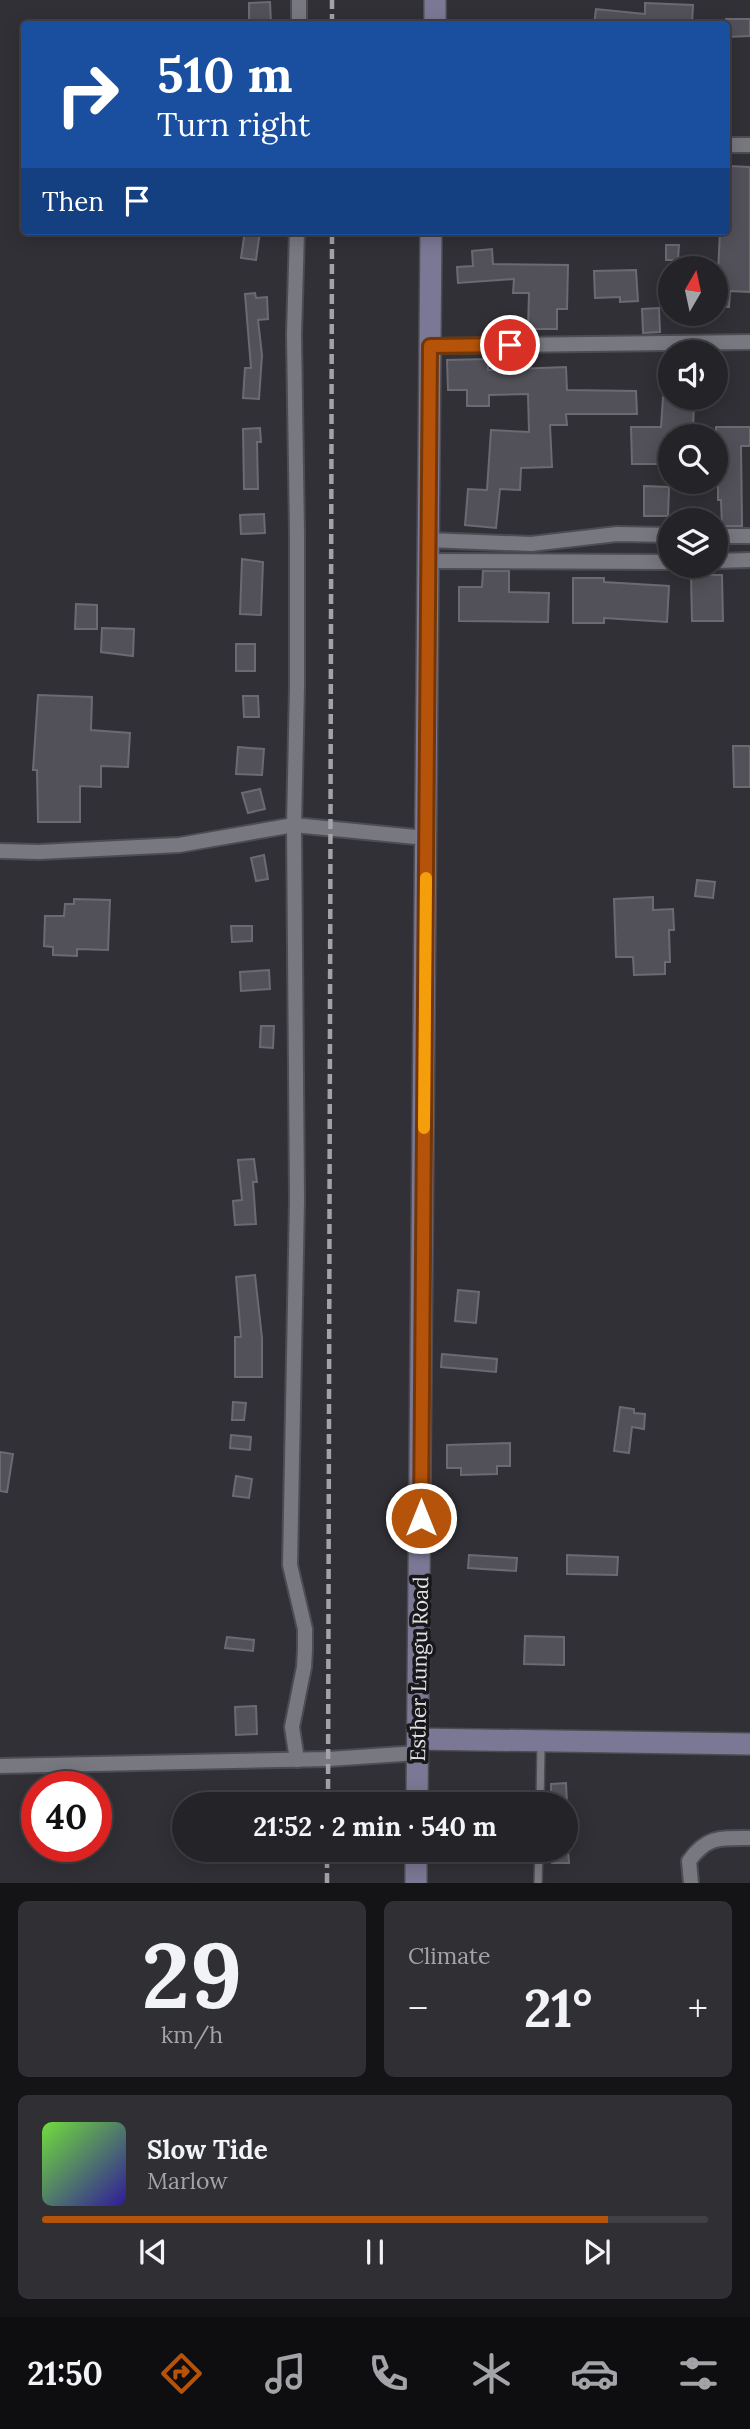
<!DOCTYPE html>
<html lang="en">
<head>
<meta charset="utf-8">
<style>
	:root { --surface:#242428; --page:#303034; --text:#f1f3f6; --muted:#a3a4a8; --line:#414145; --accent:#b45309 }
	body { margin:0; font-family:Lora,serif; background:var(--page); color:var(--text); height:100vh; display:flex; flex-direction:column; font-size:26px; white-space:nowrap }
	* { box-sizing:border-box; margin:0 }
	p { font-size:23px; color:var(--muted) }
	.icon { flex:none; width:38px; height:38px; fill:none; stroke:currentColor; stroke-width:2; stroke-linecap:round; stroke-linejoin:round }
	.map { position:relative; height:1883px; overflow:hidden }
	.side { display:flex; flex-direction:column; gap:18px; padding:18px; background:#141416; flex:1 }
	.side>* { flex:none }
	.guide { position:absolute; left:21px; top:21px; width:709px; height:214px; border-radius:7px; box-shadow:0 4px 18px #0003,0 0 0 2px var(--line); background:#1a4fa0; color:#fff; overflow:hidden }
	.needle { width:46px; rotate:9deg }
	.buttons { position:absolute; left:658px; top:256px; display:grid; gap:14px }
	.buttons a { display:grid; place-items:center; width:70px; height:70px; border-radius:50%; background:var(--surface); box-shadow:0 4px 18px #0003,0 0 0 2px var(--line); font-size:35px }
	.speed { position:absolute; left:21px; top:1771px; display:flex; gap:14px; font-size:35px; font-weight:700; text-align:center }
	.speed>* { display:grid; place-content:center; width:91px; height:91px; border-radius:50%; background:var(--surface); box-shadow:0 4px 18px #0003,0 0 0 2px var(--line); line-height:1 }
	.speed .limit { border:10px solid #d22; background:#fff; color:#111 }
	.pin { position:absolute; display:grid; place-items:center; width:60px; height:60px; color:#fff; margin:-30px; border:4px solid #fff; border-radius:50%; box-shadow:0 2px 7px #0007 }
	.me { position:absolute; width:77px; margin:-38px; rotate:0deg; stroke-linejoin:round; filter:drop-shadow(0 0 5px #0008) }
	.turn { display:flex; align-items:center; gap:24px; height:147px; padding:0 21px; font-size:32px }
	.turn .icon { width:91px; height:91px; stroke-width:2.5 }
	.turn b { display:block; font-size:49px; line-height:60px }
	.then { display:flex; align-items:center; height:66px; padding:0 21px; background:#0003; gap:14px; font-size:26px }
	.big { font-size:52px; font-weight:700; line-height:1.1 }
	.side .widget { flex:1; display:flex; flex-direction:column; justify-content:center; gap:10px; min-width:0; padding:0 24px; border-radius:10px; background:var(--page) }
	.side .dial { align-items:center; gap:0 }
	.dial b { font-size:91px; line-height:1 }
	.song { display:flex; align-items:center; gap:21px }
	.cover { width:84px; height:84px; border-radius:10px; background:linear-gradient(135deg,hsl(100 70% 55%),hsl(250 70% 35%)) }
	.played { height:7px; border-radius:4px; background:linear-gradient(90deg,var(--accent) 85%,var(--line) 85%) }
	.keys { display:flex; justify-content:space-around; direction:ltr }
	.heat { display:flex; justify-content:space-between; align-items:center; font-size:38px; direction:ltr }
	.side .tiles { flex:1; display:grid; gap:18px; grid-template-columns:1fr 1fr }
	.widget:last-child { grid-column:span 2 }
	.trip { position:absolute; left:172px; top:1792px; width:406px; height:70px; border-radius:35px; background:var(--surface); box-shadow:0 4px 18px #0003,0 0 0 2px var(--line); font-weight:700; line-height:70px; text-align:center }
	.dock { display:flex; height:112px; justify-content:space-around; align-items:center; background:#0e0e10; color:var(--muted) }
	.dock .icon { width:49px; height:49px }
	.dock .on { color:var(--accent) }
	.dock b { font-size:32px; color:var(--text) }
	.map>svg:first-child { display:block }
	.building { fill:#525159; stroke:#6b6a72; stroke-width:2 }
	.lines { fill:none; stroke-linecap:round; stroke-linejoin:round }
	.lane-casing { stroke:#4c4c52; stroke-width:10 }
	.street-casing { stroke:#4c4c52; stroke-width:18 }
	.secondary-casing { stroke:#4c4c52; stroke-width:24 }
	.lane { stroke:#787880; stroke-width:7 }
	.street { stroke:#787880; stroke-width:14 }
	.secondary { stroke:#7a7894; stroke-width:21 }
	.rail { stroke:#a2a2a7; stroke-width:4.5; stroke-dasharray:10 5; stroke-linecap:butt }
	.route-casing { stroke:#753606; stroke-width:18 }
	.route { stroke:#b45309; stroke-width:12 }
	.slow { stroke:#f59e0b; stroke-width:12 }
	.labels { text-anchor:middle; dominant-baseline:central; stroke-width:7; stroke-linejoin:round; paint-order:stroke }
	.street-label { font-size:21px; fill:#e1e1e5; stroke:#18181b }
</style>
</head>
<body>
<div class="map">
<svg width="750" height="1883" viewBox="0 0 750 1883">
	<rect width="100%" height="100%" fill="#303036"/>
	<!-- building -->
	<g class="building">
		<path d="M270,2l1,22h-22v-21z"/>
		<path d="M645,3l48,2 -1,19h-98l2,-15 49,5z"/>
		<path d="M726,19h24v17l-24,1z"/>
		<path d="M729,166l21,1v125l-20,-1 -1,16 -13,-1v-33h2l2,-42h6v-54l2,1z"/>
		<path d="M245,231h15l-4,29 -15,-2z"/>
		<path d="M666,245h13l-1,15h-12z"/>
		<path d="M492,249l1,15 75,1 -1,44h-10v20h-29l1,-36h-16l1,-14 -56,4 -1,-16 16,-1 -1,-15z"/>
		<path d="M636,270l2,31 -18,1v-5l-25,1 -1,-27z"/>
		<path d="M255,293l1,5 11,-1 1,22 -10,1 4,35 -3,44 -16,-1 2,-30h6l-6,-74z"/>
		<path d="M659,308l1,24 -17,1 -1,-24z"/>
		<path d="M488,359v11l78,-3 1,23 69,1 1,23h-71l1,11h-17l2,42 -31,1 -1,22 -20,-1 -4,39 -31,-3 3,-36 19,1 4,-60 38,2 -1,-38 -39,1v11h-22v-16h-19l-1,-30z"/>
		<path d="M663,397h31l-1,39h-23v28h-38l-1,-37h30z"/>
		<path d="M716,427h34v19h-9l1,80h-20l-1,-26h-3v-54h-2z"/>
		<path d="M260,428l1,14h-4l1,47h-14l-1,-60z"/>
		<path d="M644,486l25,1 -1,29h-24z"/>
		<path d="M264,514l1,19 -24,1 -1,-19z"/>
		<path d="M242,559l21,3 -2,53 -21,-1z"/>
		<path d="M483,571h26v21l40,1 -1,29 -89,-1v-34h23z"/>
		<path d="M691,575h31l1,46h-31z"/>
		<path d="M573,578h31v4l65,4 -2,36 -63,-4v5h-31z"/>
		<path d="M76,604l21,1v24h-22z"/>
		<path d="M102,628l32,1 -1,27 -32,-4z"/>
		<rect x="236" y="644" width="19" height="27"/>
		<path d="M38,695l54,2 -1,33 39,3 -2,34 -27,-1v21l-21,-1v36h-42l-1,-52h-4z"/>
		<path d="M243,696h15l1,21h-15z"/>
		<path d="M733,746h17v41h-16z"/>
		<path d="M238,747l26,2 -2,26 -26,-1z"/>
		<path d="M260,789l5,20 -17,4 -6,-20z"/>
		<path d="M264,855l4,24 -12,2 -5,-23z"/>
		<path d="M697,880l18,2 -2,16 -18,-2z"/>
		<path d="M653,897v13l20,-1 1,21h-5l1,32h-5v12l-31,1 -1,-18h-17l-2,-58z"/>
		<path d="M74,899l36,1 -2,50 -31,-1v7l-24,-1v-8l-9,-1 1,-30h19l1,-12h9z"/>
		<path d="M231,926h21v15l-20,1z"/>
		<path d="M269,970l1,19 -29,2 -1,-19z"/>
		<path d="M261,1026h13l-1,22 -13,-1z"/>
		<path d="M254,1159l3,23h-4l3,42 -21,1 -2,-24 9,-1 -4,-40z"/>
		<path d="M255,1275l7,63v39h-27v-40h6l-5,-60z"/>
		<path d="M458,1290l21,2 -3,31 -21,-2z"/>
		<path d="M442,1354l55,5 -1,13 -55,-5z"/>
		<path d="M233,1402l13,1 -2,17h-12z"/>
		<path d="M620,1407l14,2v4l11,1 -1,15 -12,-2 -3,26 -15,-2z"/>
		<path d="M231,1435l20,2 -1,13 -20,-2z"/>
		<path d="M510,1443v23h-13v8l-36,1v-7h-14v-23z"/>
		<path d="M0,1452l13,2 -6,38 -7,-1z"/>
		<path d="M236,1476l16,3 -3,19 -16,-2z"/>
		<path d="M469,1555l48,3 -1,13 -48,-3z"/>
		<path d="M567,1555l51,2 -1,18 -50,-1z"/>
		<path d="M525,1636l39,1v28l-40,-1z"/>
		<path d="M227,1637l27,3 -1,11 -28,-3z"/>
		<path d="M256,1706l1,28 -21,1 -1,-28z"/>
		<path d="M566,1783l1,21h-16v-20z"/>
		<path d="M551,1850h17l1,13h-17z"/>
	</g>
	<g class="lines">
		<defs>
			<g id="lane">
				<path d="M540,1804l1,-60"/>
				<path d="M538,1883l1,-33"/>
			</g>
			<g id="street">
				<path d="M299,24v-24"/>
				<path d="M726,145h24"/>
				<path d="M430,346l320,-4"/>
				<path d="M716,536h34"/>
				<path d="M427,540l104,4 86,-10 53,1"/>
				<path d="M428,561l242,1"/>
				<path d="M716,561l34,-1"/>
				<path d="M0,851l39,1 140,-7 115,-20 132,13"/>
				<path d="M297,1760l-5,-33 12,-60 1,-17v-21l-15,-64 7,-365 -3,-375 3,-138v-153l-3,-199 3,-104"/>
				<path d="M0,1766l329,-7 88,-6"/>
				<path d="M691,1883l-2,-22c18,-25 31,-23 61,-23"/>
			</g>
			<g id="secondary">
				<path d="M435,24v-24"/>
				<path d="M418,1739l332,5"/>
				<path d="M417,1804l14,-1573"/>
				<path d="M416,1883v-33"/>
			</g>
		</defs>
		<!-- lane casing -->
		<use href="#lane" class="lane-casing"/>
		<!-- street casing -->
		<use href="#street" class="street-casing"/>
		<!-- secondary casing -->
		<use href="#secondary" class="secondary-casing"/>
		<!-- lane -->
		<use href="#lane" class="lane"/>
		<!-- street -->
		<use href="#street" class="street"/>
		<!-- secondary -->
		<use href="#secondary" class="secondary"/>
		<!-- rail -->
		<g class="rail">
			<path d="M332,24v-24"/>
			<path d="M328,1804l4,-1573"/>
			<path d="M327,1883v-33"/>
		</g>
	</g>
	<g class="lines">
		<defs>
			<path id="route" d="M421,1518l9,-1172 80,-1"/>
		</defs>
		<!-- route casing -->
		<use href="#route" class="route-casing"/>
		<!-- route -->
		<use href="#route" class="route"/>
		<!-- slow -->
		<path class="slow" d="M424,1128l2,-250"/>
	</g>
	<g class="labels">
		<!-- street labels -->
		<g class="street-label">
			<text transform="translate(419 1669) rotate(-89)">Esther Lungu Road</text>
		</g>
	</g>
</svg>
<div class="buttons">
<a><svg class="needle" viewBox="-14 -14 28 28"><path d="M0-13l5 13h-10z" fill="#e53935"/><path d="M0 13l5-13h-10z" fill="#a3a4a8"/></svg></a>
<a><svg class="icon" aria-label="sound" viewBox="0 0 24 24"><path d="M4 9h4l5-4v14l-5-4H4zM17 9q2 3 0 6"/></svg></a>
<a><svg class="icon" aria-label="search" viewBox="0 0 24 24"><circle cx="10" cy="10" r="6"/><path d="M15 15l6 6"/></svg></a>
<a><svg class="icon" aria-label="layers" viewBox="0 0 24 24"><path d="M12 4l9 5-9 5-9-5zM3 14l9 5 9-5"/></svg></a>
</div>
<div class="speed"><div class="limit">40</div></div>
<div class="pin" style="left:510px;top:345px;background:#d93025"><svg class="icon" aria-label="arrive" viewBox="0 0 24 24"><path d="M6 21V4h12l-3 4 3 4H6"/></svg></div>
<svg class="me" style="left:421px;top:1518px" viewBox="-20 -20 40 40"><circle r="17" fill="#b45309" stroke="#fff" stroke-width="3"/><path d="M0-11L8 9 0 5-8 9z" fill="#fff"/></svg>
<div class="trip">21:52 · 2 min · 540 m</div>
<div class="guide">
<div class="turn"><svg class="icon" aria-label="right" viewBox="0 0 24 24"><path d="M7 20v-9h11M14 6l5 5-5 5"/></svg><div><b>510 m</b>Turn right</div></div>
<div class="then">Then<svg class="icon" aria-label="arrive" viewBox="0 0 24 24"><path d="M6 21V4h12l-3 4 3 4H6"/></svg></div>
</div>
</div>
<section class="side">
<div class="tiles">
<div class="widget dial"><b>29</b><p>km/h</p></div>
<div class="widget"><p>Climate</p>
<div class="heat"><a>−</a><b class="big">21°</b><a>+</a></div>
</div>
<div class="widget">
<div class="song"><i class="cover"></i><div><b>Slow Tide</b><p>Marlow</p></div></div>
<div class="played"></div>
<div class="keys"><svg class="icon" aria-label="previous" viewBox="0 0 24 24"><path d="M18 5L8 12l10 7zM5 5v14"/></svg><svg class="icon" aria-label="pause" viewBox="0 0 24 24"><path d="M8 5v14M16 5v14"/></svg><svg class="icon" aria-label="next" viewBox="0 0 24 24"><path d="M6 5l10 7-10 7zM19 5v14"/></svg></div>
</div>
</div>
</section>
<nav class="dock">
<b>21:50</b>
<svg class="icon on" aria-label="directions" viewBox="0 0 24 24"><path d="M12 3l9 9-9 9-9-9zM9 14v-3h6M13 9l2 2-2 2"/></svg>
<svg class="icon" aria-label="music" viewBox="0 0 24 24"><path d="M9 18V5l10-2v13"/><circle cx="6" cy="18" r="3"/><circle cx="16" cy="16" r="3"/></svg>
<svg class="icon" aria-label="phone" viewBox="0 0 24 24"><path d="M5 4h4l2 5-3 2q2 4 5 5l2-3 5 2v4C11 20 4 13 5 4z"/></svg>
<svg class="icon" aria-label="climate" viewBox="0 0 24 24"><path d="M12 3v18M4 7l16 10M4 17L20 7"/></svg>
<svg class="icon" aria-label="car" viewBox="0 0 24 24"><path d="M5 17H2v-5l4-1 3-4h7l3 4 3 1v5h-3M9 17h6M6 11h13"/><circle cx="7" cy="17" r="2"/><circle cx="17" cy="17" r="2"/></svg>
<svg class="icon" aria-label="filters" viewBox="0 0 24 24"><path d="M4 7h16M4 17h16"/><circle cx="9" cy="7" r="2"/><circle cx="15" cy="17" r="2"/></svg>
</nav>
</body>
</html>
